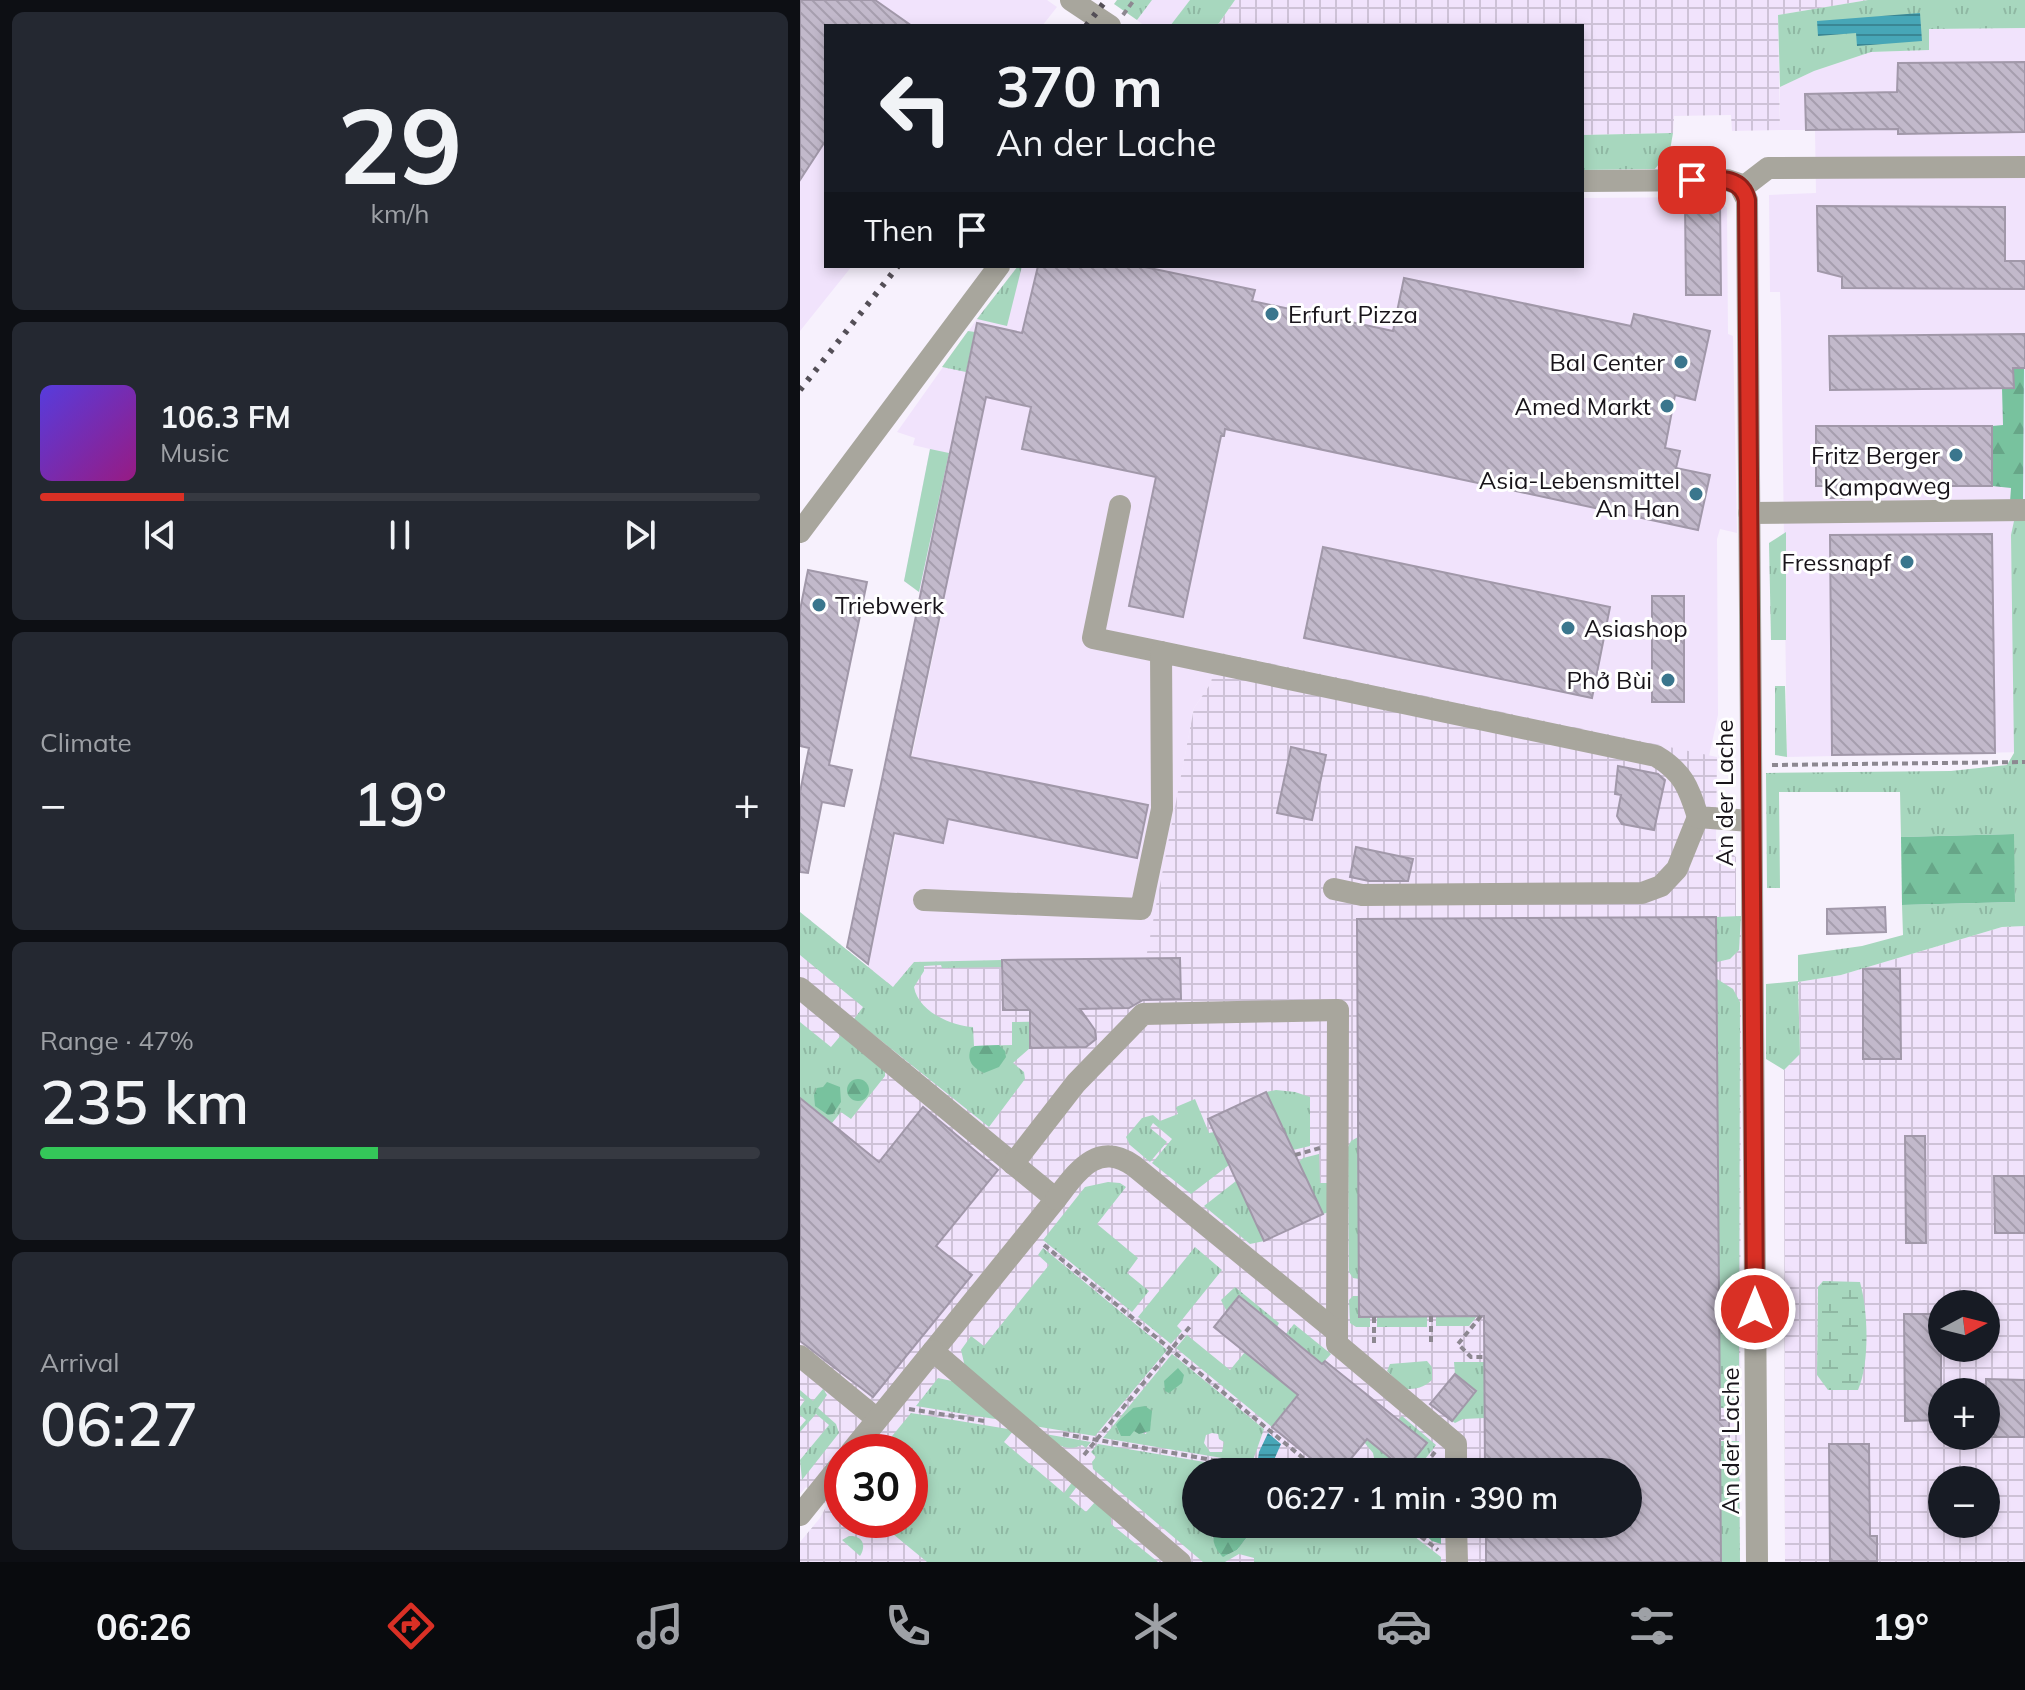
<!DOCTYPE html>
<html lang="en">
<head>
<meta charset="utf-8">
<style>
	:root { --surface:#171b24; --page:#242831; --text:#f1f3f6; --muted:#9ea1a6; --line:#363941; --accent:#d93025 }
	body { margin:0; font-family:Mulish,sans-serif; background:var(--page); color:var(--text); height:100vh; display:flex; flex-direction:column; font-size:30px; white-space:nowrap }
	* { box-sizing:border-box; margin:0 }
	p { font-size:26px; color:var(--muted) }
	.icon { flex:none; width:44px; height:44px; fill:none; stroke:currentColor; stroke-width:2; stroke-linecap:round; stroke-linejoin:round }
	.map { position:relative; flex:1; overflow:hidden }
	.sheet { display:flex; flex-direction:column; gap:12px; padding:12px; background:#0d0f14; width:800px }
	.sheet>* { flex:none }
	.banner { position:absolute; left:24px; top:24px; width:760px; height:244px; border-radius:0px; box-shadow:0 4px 12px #0003; background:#171b24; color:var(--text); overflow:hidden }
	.needle { width:52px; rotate:83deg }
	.buttons { position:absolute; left:1128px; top:1290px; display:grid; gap:16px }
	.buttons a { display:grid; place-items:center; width:72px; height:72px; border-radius:50%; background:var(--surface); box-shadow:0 4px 12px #0003; font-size:40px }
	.speed { position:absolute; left:24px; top:1434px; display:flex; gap:16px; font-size:40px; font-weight:700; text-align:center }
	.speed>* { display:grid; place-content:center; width:104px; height:104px; border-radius:50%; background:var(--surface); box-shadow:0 4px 12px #0003; line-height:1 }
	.speed .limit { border:12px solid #d22; background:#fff; color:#111 }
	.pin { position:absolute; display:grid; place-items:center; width:68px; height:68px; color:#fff; margin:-34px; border-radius:16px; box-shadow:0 4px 12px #0006 }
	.me { position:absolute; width:88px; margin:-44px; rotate:0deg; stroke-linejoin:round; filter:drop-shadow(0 0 6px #0008) }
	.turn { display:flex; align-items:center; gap:28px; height:168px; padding:0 40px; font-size:36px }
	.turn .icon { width:104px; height:104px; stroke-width:2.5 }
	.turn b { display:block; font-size:56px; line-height:68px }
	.then { display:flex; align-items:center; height:76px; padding:0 40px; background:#0003; gap:16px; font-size:30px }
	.big { font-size:60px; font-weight:600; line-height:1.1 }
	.sheet .card { flex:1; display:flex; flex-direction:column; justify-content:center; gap:12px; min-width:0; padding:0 28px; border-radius:12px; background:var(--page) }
	.sheet .dial { align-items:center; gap:0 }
	.dial b { font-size:104px; line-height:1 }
	.song { display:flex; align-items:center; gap:24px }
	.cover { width:96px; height:96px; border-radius:12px; background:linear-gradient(135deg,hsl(250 70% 55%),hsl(310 70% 35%)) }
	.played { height:8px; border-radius:4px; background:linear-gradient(90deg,var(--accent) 20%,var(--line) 20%) }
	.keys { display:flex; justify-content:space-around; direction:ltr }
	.heat { display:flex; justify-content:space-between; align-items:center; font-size:44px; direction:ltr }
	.charge { height:12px; border-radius:6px; background:linear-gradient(90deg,#34c759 47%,var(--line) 0) }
	.trip { position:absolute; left:382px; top:1458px; width:460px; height:80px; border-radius:40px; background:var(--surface); box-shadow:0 4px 12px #0003; font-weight:600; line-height:80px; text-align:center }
	.tab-bar { display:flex; height:128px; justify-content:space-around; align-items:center; background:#090b0e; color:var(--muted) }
	.tab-bar .icon { width:56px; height:56px }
	.tab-bar .on { color:var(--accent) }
	.tab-bar b { font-size:36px; color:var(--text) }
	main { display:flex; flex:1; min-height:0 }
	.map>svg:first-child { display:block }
	.built { fill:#f1e3fc }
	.industrial { fill:url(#industrial-grid); fill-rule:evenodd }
	.grass { fill:url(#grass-tufts); fill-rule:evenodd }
	.forest { fill:url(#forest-firs) }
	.wetland { fill:url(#wetland-marsh) }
	.garden { fill:#a7d7be }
	.water { fill:url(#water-rules) }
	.building { fill:url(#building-back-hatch); stroke:#a198a9; stroke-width:2 }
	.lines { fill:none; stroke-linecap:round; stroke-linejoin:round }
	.path { stroke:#8d8891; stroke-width:4; stroke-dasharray:6 4; stroke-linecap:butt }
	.minor { stroke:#a8a69d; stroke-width:22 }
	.rail { stroke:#544f57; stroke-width:6; stroke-dasharray:4 8; stroke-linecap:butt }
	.route-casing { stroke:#8d1f18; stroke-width:20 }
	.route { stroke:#d93025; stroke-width:14 }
	.poi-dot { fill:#3a768d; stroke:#fff; stroke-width:3 }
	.labels { text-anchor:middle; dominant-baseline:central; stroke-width:6; stroke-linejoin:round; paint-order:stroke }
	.poi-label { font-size:24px; fill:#18141a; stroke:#fff; text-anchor:end }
	.street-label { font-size:24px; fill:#18141a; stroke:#fff }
</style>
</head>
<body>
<main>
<section class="sheet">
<div class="card dial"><b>29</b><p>km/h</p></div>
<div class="card">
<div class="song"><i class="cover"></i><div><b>106.3 FM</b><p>Music</p></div></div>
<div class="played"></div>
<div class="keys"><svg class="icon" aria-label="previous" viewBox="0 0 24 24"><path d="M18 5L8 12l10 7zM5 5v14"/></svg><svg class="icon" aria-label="pause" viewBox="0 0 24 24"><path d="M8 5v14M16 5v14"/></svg><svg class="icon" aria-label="next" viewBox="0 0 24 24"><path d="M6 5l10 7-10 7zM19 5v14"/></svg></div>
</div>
<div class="card"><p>Climate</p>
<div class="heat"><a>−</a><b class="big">19°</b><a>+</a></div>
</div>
<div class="card"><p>Range · 47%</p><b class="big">235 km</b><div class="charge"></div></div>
<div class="card"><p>Arrival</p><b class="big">06:27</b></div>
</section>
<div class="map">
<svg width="1225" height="1562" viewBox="0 0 1225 1562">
	<defs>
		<pattern id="industrial-grid" width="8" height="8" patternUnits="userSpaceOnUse" patternTransform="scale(2)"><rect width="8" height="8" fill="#f1e3fc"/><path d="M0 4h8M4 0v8" fill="none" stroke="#cec2d7"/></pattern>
		<pattern id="grass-tufts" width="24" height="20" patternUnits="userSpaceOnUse" patternTransform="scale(2)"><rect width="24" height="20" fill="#a7d7be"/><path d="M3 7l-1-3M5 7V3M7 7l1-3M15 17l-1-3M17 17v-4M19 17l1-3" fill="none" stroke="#8fb8a3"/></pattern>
		<pattern id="forest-firs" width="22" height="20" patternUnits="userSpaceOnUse" patternTransform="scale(2)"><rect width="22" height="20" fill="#78c29e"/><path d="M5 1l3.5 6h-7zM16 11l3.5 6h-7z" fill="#67a688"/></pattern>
		<pattern id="wetland-marsh" width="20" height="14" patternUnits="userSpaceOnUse" patternTransform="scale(2)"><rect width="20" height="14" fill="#a7d7be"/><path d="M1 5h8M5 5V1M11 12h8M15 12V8" fill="none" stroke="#8fb8a3"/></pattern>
		<pattern id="water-rules" width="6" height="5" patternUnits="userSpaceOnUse" patternTransform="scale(2)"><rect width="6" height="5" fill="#47a6b7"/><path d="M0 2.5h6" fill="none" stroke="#3a8694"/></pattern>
		<pattern id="building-back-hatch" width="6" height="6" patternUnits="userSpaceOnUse" patternTransform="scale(2)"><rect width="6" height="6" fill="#c2b9cb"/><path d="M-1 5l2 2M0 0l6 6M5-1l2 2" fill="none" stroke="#a69eae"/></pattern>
	</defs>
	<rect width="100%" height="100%" fill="#f7f1fd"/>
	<!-- built -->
	<g class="built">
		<path d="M0,0h247l10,7 -15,19h-216v240h26l-52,65z"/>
		<path d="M352,0h38l-20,26h-25l-8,-6z"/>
		<path d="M1225,28v724l-238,5 -6,-436 -1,-29h-10l-1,-97 47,-2 -1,-63h-35v-43l34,-16 57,-19 57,-2v-21z"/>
		<path d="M917,197l10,11 1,126 5,2 4,197 -17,-4 -3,10 1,176 -9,41 -493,-104 -5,31 -17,25 -47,250 -233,4 -21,26 -25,-21 77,-369 -26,-6 -15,-11 26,-132 -17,-4 2,-7 -18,-6 80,-113 41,-53h564v-68z"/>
	</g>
	<!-- industrial -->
	<g class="industrial">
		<path d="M435,0h633l-90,15 2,115 -48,1 -1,-16 -57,1 -1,17 -91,2v-109h-365z"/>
		<path d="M416,652l501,105 -1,85 20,15v59h5l-1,646h-940v-20l20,-24 7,-13 -21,-18 -6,7v-582l93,75 21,-25 232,-4 48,-250 17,-25zM42,1452h68v68h-68zM396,1472h432v52h-432z"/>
		<path d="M1225,926v636h-240l-1,-492 16,-17 -2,-71 43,-7 161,-48zM1142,1304h44v44h-44zM1142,1392h44v44h-44zM1142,1480h44v44h-44z"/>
	</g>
	<!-- grass -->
	<g class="grass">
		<path d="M317,0h35l-15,20 -23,-16z"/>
		<path d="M390,0h45l-18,26h-47z"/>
		<path d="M1068,0h157v28l-96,1v21l-58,2 -57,19 -34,16 -2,-72z"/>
		<path d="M873,133l-3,17 -15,19 -73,1v-35z"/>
		<path d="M218,266h4l-15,60 -30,-7z"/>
		<path d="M168,331l7,1 -9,40 -24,-5z"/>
		<path d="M1214,521h11v405l-23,1 -161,48 -43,7 2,72 -16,16 -18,-11v-75l32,-3v-26l64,-9 41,-11 -1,-30 113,-3 -2,-68 -112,3 -1,-45h-121l1,96h-13l-1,-115 185,-2 56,-6 7,-12 -3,-218z"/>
		<path d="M986,532v108h-15l-2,-97z"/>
		<path d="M975,686h10l2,71 -12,-2z"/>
		<path d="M0,912l93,75 21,-25 88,-2v7l-60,1 -1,-3 -17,1v5l-10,16c4,24 37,39 59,40l1,19 38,-1v-23l52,-1 -34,6v21l-17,15 11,9 1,7 -36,48 -135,-108 9,-12 -63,-52z"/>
		<path d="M941,916l-2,34 -9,9 -13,3 -1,-45z"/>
		<path d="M917,979l16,10 7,13 -1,406h-19z"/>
		<path d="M0,1022l31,25 11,-13 43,37v5l-34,43 -10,-7 -9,11 -32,-25z"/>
		<path d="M476,1090l19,2 15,5v49l-17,4 -27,-58z"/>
		<path d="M395,1099l14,34 5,-1 15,33 -38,29 -39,-31 20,-24 -19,-16 -3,5 17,14 -17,20 -20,-17 -4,-8 16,-19 11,-3 7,6 18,-7 -2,-7z"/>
		<path d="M558,1137l1,142 -6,-1 -4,-6 -1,-125 3,-6z"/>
		<path d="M519,1154l1,29h8l1,29 -6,2 -24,-52 4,-4z"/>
		<path d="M436,1181l28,60 -14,3 -46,-38z"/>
		<path d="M308,1182l12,1 6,4 -29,37 41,34 -11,15 22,18 -17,21 -89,-72 42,-53z"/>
		<path d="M395,1247l27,23 -45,56 5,5 -11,13 -33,-27z"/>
		<path d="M243,1248l124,102 -72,86 -61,-10 -69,-59 -4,-17 10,-14 13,10 65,-81 -11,-10z"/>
		<path d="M435,1287l44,36 -2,4 -38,-30 -12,15 -6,-12z"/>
		<path d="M553,1296h6l11,21v10h-14l-6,-4 -1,-23z"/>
		<path d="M627,1316v11h-50v-10z"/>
		<path d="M636,1316h41l-8,10h-33z"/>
		<path d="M494,1324l37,30 -9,10 -36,-30z"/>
		<path d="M387,1335l43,35 15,-18 53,43 -26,32 -96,-79z"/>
		<path d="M372,1354l92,75 -12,34 -149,-25zM328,1415l22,2 1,4 -5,13 -12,-3 -11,-15zM412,1433l6,1 1,5 5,3 -2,10h-12l-6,-9 2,-8z"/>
		<path d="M627,1361l5,6v13c-9,8 -15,9 -27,9l-18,-18 3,-7z"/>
		<path d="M654,1362h31v56l-22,1 -8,4 -3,-2 24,-30 -21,-17z"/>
		<path d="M138,1378l14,3 49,39 -85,-14z"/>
		<path d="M23,1389l4,6 -9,13 18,16 3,9 -37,47 -2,-20 29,-35 -13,-11 -16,18v-5l6,-7 -6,-5v-8l5,-7 -5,-4v-6l13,11z"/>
		<path d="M111,1413l103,17 -10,12 60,51 9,-12 5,4 -9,12 17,15 10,-11 15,14v9l47,38h-231l-51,-42h34v-68h-31z"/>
		<path d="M602,1416l34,29 -21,27h-38l-4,-19 -9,-11 3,-3 38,31 22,-27 -29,-23z"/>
		<path d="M245,1434l46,8 -5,6 -4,-3c-15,7 -26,0 -37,-11z"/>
		<path d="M920,1441h19l1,121h-19z"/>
		<path d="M298,1444l154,26v2h-56v52h19l-3,12 8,18 5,2 12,-6 18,-23h7l2,-3h17l29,8 20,-2 14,-6h54l43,33v5h-187v-4l-15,-4 -14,8h-22l-110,-93 -1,-7 4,-5 -5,-5z"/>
		<path d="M49,1536c13,-1 18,9 11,20l-18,-16z"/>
	</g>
	<!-- forest -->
	<g class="forest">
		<path d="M1213,368h11l-1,132 -13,2 1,-14 -19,-2v-60l11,-1 -1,-37h12z"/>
		<path d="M1214,834l1,68 -113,3 -1,-68z"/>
		<path d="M199,1045l6,6 1,6 -7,10 -15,6c-11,-5 -18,-12 -13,-25l4,-2z"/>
		<circle cx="58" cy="1090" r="11"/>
		<path d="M27,1082l13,5 1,15 -8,12 -5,1 -13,-9 -1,-11 3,-7 6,-1z"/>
		<path d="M378,1368l6,7 -2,8 -13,10 -4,-2 -1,-10z"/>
		<path d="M345,1406l7,5 -2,20 -11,3 -5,-3 -4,5h-9l-5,-11c6,-8 11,-11 17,-17z"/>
		<path d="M415,1524h49l-2,3h-7l-18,23 -14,7c-10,-9 -12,-21 -8,-33z"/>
		<path d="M613,1524h28v20l-9,-3z"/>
	</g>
	<!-- wetland -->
	<path class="wetland" d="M1023,1281l37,1c8,29 10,80 -2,108h-30l-11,-15 1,-88z"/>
	<!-- garden -->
	<path class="garden" d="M130,449l19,4 -30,139 -15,-11z"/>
	<!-- water -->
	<g class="water">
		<path d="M1120,13l2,28 -65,5 -1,-13 -38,3 -1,-15z"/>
		<path d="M468,1433l13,11 -7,16 -1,12h-17l3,-20z"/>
	</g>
	<!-- building -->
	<g class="building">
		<path d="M0,0h75l37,26h-86v114l-26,40z"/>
		<path d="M1225,62v70l-127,2v-5l-92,1 -1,-36 92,-2 1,-29z"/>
		<path d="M885,203h35l1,92h-35z"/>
		<path d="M1017,206l188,1v54h20v28l-183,-1v-11l-24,-6z"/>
		<path d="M238,266h102l115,24 -3,11 141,30 11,-53 227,48 3,-12 76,17 -15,69 -20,-5 -10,53 15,3 -4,17 34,7 -12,55 -473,-101 -1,7h-3l-38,181 -54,-11 27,-129 -134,-28 9,-42 -45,-10 -76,360 238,48 -11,53 -189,-39 -5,24 -49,-10 -26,131 -21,-17 130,-624 45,10z"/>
		<path d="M1225,334v34h-12l1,20 -184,2 -1,-54z"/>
		<path d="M1016,426h176v60h-148v12h-17v-12h-11z"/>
		<path d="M1192,534l3,219 -163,2 -2,-220z"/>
		<path d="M523,547l287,60 -18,91 -288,-60z"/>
		<path d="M8,570l59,12 -38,183 23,5 -8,36 -22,-4 -14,71 -8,-1v-80l9,-44 -9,-2v-136z"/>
		<rect x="852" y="596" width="32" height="106"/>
		<path d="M491,747l35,8 -14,65 -35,-7z"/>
		<path d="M818,766l40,8 7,6 -11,50 -32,-6 -5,-8 4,-21 -6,-1z"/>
		<path d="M556,847l57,12 -5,22h-39l-19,-4z"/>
		<path d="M1085,907l1,25 -59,2v-25z"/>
		<path d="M916,917l4,503h9v19h-9l1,123h-235v-38h142v-52h-143l-1,-156 -125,1 -2,-398z"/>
		<path d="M380,958l1,41 -38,1 -14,8 -49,1 15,21 1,9 -10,8 -56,1v-38h-27l-1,-50z"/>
		<path d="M1063,969h37l1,90h-38z"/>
		<path d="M466,1092l57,122 -59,27 -56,-122z"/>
		<path d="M0,1098l79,64 44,-55 75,63 -62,76 36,29 -99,122 -73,-56z"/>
		<path d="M1105,1136h20l1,107h-20z"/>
		<path d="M1194,1176h31v57h-30z"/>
		<path d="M439,1296l83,68 3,-3 102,82 -22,27 -38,-31 -27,33h-12l-56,-45 26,-32 -84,-68z"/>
		<path d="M1104,1314h37v106l-36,1z"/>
		<path d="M655,1374l21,17 -24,30 -22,-17z"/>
		<path d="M1186,1379l39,1v57h-39z"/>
		<path d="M1029,1444h40l1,92h7v25h-47z"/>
	</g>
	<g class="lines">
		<!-- path -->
		<g class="path">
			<path d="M323,15l11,-15"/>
			<path d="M972,765l253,-3"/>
			<path d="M495,1155l25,-7"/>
			<path d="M244,1245l276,227"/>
			<path d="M631,1316v28"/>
			<path d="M681,1316l-23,28 13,13h13"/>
			<path d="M574,1317v27"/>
			<path d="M109,1409l75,12"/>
			<path d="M263,1434l219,38"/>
			<path d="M284,1455l108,-131"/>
			<path d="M502,1472l7,-9"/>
			<path d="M619,1472l16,-20"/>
			<path d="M605,1524l33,26"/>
		</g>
		<!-- minor -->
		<g class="minor">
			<path d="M271,0l39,26"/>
			<path d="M782,181l145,-1 12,4 8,16 10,1362"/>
			<path d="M942,188l26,-20 257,-1"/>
			<path d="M320,506l-27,132 68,14"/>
			<path d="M949,513l276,-3"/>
			<path d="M0,532l199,-266"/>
			<path d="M534,889l28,6 280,-2 19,-7 16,-17 21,-52"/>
			<path d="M124,900l217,9 21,-100 -1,-157 495,104c27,16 33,32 42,61l52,4"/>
			<path d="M0,988l256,211 -123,152"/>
			<path d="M213,1164l63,-81 67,-69 195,-4 -1,322"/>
			<path d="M256,1199c21,-27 41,-59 78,-33l203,166v12l119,100v28"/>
			<path d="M0,1356l77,63"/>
			<path d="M51,1452l82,-101 247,211"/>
			<path d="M0,1515l42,-52"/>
			<path d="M656,1524l1,38"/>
		</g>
		<!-- rail -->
		<g class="rail">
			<path d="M286,26l20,-26"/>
			<path d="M0,390l98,-124"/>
		</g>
	</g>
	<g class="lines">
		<defs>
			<path id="route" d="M892,180c22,0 49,-6 55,20l8,1109"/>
		</defs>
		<!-- route casing -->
		<use href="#route" class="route-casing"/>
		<!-- route -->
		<use href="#route" class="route"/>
	</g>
	<!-- markers -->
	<g class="poi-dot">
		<circle cx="472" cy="314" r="8"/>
		<circle cx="881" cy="362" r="8"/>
		<circle cx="867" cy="406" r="8"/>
		<circle cx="1156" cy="455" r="8"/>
		<circle cx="896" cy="494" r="8"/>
		<circle cx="1107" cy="562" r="8"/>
		<circle cx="19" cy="605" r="8"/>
		<circle cx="768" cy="628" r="8"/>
		<circle cx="868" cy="680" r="8"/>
	</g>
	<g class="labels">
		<!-- poi labels -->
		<g class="poi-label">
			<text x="488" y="314" text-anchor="start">Erfurt Pizza</text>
			<text x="865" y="362">Bal Center</text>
			<text x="851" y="406">Amed Markt</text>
			<text x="1140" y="455">Fritz Berger</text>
			<text x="880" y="480">Asia-Lebensmittel<tspan x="880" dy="28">An Han</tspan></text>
			<text x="1091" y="562">Fressnapf</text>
			<text x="35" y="605" text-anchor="start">Triebwerk</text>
			<text x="784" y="628" text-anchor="start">Asiashop</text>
			<text x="852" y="680">Phở Bùi</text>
		</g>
		<!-- street labels -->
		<g class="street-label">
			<text transform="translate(1087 486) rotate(-1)">Kampaweg</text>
			<text transform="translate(924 793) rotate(-90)">An der Lache</text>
			<text transform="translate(930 1441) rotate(-90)">An der Lache</text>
		</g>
	</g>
</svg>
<div class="buttons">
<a><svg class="needle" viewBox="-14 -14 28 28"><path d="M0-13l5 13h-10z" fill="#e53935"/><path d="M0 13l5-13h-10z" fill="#9ea1a6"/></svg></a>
<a>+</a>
<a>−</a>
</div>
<div class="speed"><div class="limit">30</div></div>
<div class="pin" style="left:892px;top:180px;background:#d93025"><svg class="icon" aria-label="arrive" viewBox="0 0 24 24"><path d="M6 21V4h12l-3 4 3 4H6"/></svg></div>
<svg class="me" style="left:955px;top:1309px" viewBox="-20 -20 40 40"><circle r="17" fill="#d93025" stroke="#fff" stroke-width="3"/><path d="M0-11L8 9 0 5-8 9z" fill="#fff"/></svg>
<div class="trip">06:27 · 1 min · 390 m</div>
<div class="banner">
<div class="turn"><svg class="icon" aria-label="left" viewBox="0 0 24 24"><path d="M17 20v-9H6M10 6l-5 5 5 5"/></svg><div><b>370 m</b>An der Lache</div></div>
<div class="then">Then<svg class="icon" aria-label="arrive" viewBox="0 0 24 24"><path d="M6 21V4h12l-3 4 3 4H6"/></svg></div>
</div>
</div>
</main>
<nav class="tab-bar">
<b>06:26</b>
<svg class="icon on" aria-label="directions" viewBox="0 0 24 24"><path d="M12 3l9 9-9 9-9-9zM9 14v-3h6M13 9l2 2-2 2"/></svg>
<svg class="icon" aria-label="music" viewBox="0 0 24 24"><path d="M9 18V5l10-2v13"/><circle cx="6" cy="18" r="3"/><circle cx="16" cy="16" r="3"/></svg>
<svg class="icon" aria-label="phone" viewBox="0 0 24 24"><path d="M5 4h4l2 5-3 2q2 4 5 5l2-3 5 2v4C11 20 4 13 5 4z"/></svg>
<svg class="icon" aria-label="climate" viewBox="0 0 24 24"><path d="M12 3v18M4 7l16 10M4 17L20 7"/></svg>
<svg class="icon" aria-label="car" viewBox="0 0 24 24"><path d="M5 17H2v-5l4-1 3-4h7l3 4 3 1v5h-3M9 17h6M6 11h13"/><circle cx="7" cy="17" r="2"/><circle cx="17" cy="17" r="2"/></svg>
<svg class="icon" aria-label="filters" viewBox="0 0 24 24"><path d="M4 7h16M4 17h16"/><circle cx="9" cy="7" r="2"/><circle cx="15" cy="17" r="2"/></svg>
<b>19°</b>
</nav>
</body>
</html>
